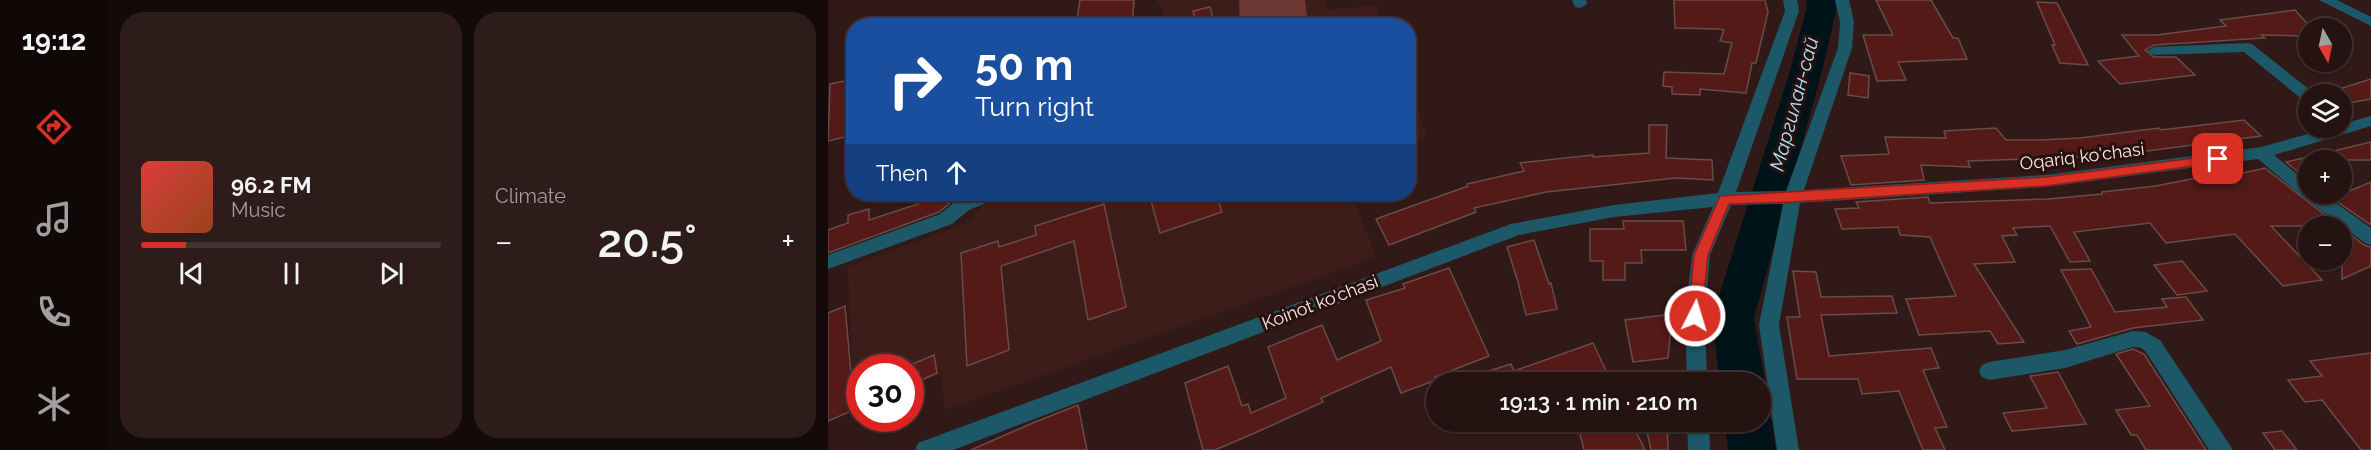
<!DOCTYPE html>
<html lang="en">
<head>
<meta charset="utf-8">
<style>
	:root { --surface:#251311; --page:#2d1c1a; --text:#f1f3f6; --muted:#a39e9f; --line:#423231; --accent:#d93025 }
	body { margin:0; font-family:Raleway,sans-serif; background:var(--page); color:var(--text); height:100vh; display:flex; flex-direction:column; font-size:22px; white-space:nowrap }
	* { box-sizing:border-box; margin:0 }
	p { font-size:20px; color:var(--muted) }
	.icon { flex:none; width:33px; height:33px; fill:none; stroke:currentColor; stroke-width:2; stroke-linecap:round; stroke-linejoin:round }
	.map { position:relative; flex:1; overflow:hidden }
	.panel { display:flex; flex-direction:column; gap:12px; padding:12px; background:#140a09; width:720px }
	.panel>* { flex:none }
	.guide { position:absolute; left:18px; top:18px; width:570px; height:183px; border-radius:24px; box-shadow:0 2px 4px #0004,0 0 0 2px var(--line); background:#1a4fa0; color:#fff; overflow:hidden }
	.needle { width:39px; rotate:171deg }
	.buttons { position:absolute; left:1470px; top:18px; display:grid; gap:12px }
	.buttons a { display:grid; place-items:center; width:54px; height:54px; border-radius:50%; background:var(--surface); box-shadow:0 2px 4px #0004,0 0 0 2px var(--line); font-size:30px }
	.speed { position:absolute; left:18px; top:354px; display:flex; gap:12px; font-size:30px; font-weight:700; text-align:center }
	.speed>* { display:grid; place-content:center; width:78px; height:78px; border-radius:50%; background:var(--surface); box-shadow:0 2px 4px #0004,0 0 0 2px var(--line); line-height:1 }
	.speed .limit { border:9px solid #d22; background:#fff; color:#111 }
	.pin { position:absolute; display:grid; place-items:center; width:51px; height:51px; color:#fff; margin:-26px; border-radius:12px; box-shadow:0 3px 9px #0006 }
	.me { position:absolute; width:66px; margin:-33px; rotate:5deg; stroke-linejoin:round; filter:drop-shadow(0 0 4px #0008) }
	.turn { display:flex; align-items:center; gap:21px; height:126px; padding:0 30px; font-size:27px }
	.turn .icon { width:78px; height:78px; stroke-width:2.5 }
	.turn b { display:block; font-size:42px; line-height:51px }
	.then { display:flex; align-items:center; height:57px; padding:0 30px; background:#0003; gap:12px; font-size:22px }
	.big { font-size:45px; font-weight:600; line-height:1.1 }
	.panel .tile { flex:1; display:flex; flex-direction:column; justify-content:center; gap:9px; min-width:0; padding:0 21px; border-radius:24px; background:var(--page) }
	.song { display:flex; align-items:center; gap:18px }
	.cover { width:72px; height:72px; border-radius:9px; background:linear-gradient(135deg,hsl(0 70% 55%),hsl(20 70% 35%)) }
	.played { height:6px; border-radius:3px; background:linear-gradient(90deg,var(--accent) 15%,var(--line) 15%) }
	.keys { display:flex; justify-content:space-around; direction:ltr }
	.heat { display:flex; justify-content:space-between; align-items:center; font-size:33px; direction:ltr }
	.panel .tiles { flex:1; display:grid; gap:12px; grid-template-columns:repeat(2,1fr) }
	.trip { position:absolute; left:598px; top:372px; width:345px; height:60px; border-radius:30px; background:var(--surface); box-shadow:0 2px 4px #0004,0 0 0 2px var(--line); font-weight:600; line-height:60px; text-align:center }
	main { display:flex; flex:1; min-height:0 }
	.tabs { display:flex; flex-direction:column; width:108px; justify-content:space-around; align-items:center; background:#0f0807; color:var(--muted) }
	.tabs .icon { width:42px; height:42px }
	.tabs .on { color:var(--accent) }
	.tabs b { font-size:27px; color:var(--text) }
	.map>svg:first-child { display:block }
	.built { fill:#3d1d1a }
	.green { fill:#6c3732 }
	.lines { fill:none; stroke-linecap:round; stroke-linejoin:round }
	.river { fill:#001319; fill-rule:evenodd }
	.building { fill:#531a17; stroke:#694c49; stroke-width:1.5 }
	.street { fill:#1c5868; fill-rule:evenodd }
	.route { fill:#d93025; stroke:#8d1f18; stroke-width:1.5 }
	.labels { text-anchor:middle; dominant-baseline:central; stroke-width:6; stroke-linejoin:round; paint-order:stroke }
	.street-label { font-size:18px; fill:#f9e8e5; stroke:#27100e }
	.water-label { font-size:20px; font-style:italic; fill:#a7e7fa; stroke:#27100e }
</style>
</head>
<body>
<main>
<nav class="tabs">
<b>19:12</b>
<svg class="icon on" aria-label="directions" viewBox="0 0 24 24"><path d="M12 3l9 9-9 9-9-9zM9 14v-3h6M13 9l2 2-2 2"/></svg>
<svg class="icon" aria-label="music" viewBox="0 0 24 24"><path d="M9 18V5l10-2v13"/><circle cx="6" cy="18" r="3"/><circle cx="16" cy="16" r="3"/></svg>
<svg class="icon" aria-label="phone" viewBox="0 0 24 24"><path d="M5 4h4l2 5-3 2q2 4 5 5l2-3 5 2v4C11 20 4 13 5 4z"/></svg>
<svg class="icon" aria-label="climate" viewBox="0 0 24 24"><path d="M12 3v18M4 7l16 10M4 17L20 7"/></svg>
</nav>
<section class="panel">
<div class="tiles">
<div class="tile">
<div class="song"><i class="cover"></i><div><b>96.2 FM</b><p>Music</p></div></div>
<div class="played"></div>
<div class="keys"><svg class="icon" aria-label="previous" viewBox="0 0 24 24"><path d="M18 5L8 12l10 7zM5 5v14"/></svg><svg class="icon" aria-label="pause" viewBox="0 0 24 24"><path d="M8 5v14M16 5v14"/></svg><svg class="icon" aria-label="next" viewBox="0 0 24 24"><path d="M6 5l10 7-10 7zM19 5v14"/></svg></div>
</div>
<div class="tile"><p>Climate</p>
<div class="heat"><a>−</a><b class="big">20.5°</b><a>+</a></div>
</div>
</div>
</section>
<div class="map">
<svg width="1543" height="450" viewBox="0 0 1543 450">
	<rect width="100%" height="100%" fill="#311917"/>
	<!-- built -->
	<g class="built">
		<path d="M328,0h169l2,10 50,-5 2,20h-214l-2,-13z"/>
		<path d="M581,89l18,47 -18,5h-1z"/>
		<path d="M185,194h339l24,63 -431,153 -4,-36 -30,12 -1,-18h-50l-1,39 -5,3 -6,-143 122,-45 13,-18z"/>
	</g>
	<!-- green -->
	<path class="green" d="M411,0h66l3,25h-68z"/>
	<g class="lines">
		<!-- river -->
		<g class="river">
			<path d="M978,0h30l1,6 -15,65 -68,247 11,64 -4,8v-8h-41l-8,-64 78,-247 17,-65z"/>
			<path d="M933,406l4,1 7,15 4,28h-48l-3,-28h36z"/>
		</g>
	</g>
	<!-- building -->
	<g class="building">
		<path d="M252,0h54l-2,26h-56z"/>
		<path d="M846,0h91l3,12 -12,51h-4l-6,30 -46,-4v6l-28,-1v-7l-9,-1 1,-14 60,2 8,-31 -12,-2 4,-11 -5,-1 -44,-1z"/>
		<path d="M1048,0h55l22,38h5l9,21 -69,3 8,18 -29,1 -14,-46h30z"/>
		<path d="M1209,2l20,1 31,62 -28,-2 -8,-18h3z"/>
		<path d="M382,7l5,19h-18l-4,-15z"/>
		<path d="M1467,10l16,18h-3v8l-47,-1 4,3 -111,7 -9,5 9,7h22l19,18 -75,9 -22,-23 41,-5 -17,-21h35l69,-9 -6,-6z"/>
		<path d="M1022,73l19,3 -1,22 -20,-3z"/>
		<path d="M26,79l-5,57 -21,5 2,-57z"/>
		<path d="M1543,79v20l-29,5v-16z"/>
		<path d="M1416,120l17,16 -152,20 -141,5 2,6 -49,-2 3,15 -73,5 -10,-29 48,-2 -4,-17 61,1 -2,-7 52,-3 10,12h34l40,-2 79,-10 2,2z"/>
		<path d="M821,125h18l-1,33 46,2 1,20 -37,-2 -130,14 -72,16 2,4 -87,33 -13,-26 92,-33 -1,-2 57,-13 -4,-8 73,-8v2l56,-4z"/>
		<path d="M1543,142v18h-49l-1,-6z"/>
		<path d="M1480,157v23l-22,-18z"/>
		<path d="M1437,168l74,58h-68l51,54 -39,6 -48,-52 -69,9 -16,-20 -76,9 16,29 -20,1 -20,-36 -37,2 4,7 -15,1 13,26 -41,2 50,78 -26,2 -8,-13 -71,4 -13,-36 50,-3 -26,-59 -30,-2 -2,-8 -56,2 -7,-20 24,-1 -3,-6 72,-5 2,6 118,-4 54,-5v-2l54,-6 65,-13 4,4z"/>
		<path d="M1543,182v43l-45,-31h16z"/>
		<path d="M100,194h22l1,8 -12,10 -111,41v-23l20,-7v-8l21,-6v11l49,-16v-7z"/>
		<path d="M321,194h67l6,18 -62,21z"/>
		<path d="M276,204l22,103 -38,13 -14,-79 -73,25 8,84 -42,16 -6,-113 37,-12 1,6 37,-12 -1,-9z"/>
		<path d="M795,221h60l3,29h-45l1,13h-17v17h-22v-19h-13v-32h34z"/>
		<path d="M1514,228l22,17 7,2v19l-29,13z"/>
		<path d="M706,240l15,44 2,-1 6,26 -31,6 -8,-33 -11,-35z"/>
		<path d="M1354,261l25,30 -30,4 -23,-30z"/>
		<path d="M621,268l40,88 -54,21 1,3 -35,13 -10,-26 -70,31 2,4 -66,30 -42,18h-12l-18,-67 43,-17 14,40 6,-2 3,9 35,-15 -18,-51 54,-22 15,35 44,-19 -15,-41 39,-12 -2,-4z"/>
		<path d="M1263,269l24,43 52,-5 -5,-8 24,-2 17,23 -70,8 -56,16 -8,-13 22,-4 -30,-57z"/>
		<path d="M965,271l23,1 5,25 71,-1 5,17 -76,2 8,41 102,-8 8,20 -16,2 24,57 -12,1 10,22h-22l-24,-59 -37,3 -4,-15h-61l-10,-62h13z"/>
		<path d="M17,306l7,78 2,-1 2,26 -28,12v-108z"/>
		<path d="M844,314l-4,44 -35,4 -8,-42z"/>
		<path d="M765,343l14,30 -28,9h-114l-1,-3 47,-15 3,7z"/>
		<path d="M1305,349l11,5 62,96h-60l-9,-15h-6l-15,-25 34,-4 -34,-52z"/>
		<path d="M1543,353v97h-10l-39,-50 -17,2 -17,-22 34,-4 -12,-15z"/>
		<path d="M106,355l3,18 -27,12v-20z"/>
		<path d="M1230,372l28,52 -74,7 -9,-18 44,-5 -17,-32z"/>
		<path d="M250,405l9,45h-116l64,-28z"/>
		<path d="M749,422h54l14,28h-61z"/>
		<path d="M817,422h22l1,28h-17z"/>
		<path d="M1454,431l15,19h-22l-12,-17z"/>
	</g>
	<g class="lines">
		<!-- street -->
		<g class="street">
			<path d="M744,0h14l1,4 -7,4 -5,-1z"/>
			<path d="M955,0h14l2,11 -63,181 50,-1 52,-143 2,-26 -5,-22h14l5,22 -2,26 -48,142 242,-15 215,-28 69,-19h12v-4l29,-8v10l-97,29 34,28v11h15l48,34v17l-6,-2 -63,-47 -44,-37 -212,28 -246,16 -21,122 20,125h-22l-18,-125 24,-121 -52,1 -21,50 -5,61 2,66h-20l-2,-66 7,-61 21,-48 -99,10 -95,18 -566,215h-38l3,-7 8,-3 585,-216 103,-19 104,-12 67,-182z"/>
			<path d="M1491,0h18l34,17v9z"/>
			<path d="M1419,43l5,1 63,50h-7v7l-5,-1 -59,-48 -90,3 -7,-4 7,-4z"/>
			<path d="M147,194h26l-3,4 -29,12 -17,14 -124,45v-14l112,-41 17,-14z"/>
			<path d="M1305,331l12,1 15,8 73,110h-24l-63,-98 -5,-4 -8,-1 -68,21 -76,12 -7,-3 -3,-6 3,-6 7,-3 76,-12z"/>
			<path d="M859,422h22l1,28h-22z"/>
		</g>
	</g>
	<!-- route -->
	<path class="route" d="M1390,155l6,4 -1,3 -177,24 -253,16 -64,2 -21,51 -6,61 -2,4h-10l-2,-4 6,-61 26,-59 326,-19z"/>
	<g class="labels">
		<!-- street labels -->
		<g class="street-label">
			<text transform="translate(1254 156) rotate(-7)">Oqariq ko'chasi</text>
			<text transform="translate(492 302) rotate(-21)">Koinot ko'chasi</text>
		</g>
		<!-- water labels -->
		<g class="water-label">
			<text transform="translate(966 104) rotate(-75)">Маргилан-сай</text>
		</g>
	</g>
</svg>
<div class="buttons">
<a><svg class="needle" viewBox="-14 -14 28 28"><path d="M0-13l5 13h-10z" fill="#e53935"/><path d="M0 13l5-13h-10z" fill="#a39e9f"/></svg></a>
<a><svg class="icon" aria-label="layers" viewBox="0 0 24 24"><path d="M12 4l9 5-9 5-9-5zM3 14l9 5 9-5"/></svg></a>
<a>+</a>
<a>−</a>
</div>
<div class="speed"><div class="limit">30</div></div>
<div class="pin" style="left:1390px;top:159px;background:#d93025"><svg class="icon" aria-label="arrive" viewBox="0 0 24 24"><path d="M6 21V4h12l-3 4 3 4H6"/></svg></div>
<svg class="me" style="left:867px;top:316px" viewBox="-20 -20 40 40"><circle r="17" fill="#d93025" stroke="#fff" stroke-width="3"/><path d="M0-11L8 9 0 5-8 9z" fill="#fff"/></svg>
<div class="trip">19:13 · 1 min · 210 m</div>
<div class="guide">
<div class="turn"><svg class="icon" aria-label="right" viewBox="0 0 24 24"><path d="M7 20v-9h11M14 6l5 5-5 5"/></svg><div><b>50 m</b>Turn right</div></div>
<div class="then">Then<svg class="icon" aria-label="ahead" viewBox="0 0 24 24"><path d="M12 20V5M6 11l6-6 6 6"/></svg></div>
</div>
</div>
</main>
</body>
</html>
